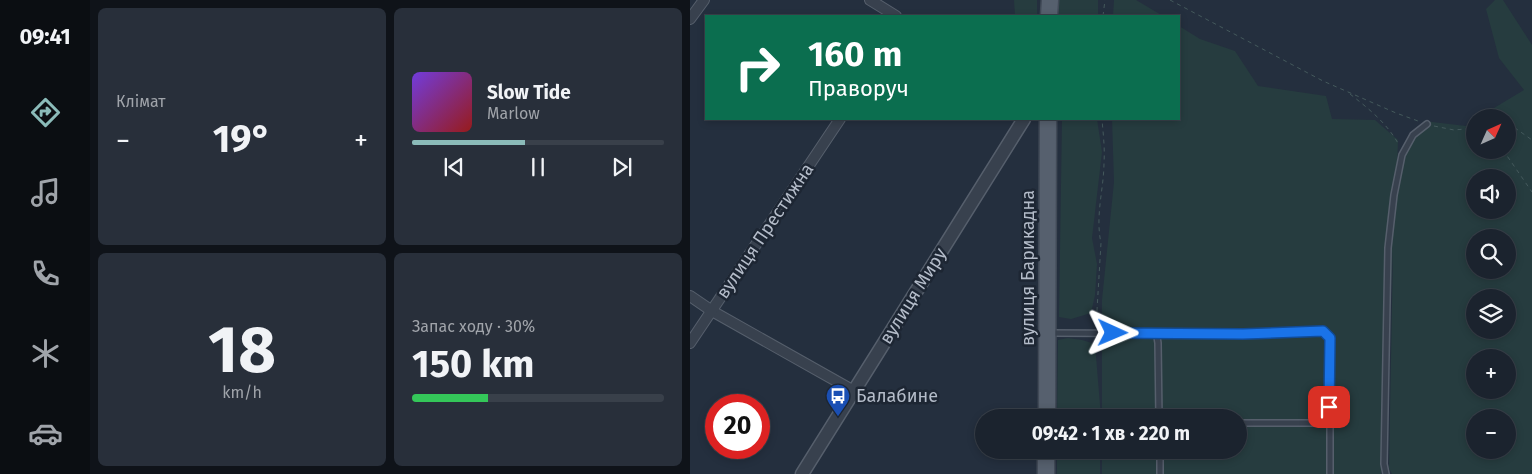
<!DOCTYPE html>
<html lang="uk">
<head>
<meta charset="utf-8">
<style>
	:root { --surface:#1b232e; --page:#282f3a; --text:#f1f3f6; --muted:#a0a4aa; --line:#39404a; --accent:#8bbbb9 }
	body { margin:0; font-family:"Fira Sans",sans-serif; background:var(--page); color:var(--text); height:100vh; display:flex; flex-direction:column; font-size:19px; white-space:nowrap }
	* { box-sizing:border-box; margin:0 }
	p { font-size:16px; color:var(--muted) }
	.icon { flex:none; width:28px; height:28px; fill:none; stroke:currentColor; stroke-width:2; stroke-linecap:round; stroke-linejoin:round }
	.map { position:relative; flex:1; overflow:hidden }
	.side { display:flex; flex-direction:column; gap:8px; padding:8px; background:#0f1319; width:600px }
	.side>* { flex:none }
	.banner { position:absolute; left:15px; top:15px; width:475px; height:105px; border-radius:0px; box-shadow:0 2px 8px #0003,0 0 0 1px var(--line); background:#0b6e4f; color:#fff; overflow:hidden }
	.needle { width:32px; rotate:45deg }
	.controls { position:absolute; left:776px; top:109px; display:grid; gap:10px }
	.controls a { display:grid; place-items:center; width:50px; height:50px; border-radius:50%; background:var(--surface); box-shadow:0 2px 8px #0003,0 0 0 1px var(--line); font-size:25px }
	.speed { position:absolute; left:15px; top:394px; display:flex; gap:10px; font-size:25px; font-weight:700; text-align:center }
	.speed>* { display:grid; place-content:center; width:65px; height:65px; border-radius:50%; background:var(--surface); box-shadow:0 2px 8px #0003,0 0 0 1px var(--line); line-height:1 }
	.speed .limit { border:8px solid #d22; background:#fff; color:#111 }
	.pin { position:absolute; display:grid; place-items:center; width:42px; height:42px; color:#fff; margin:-21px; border-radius:10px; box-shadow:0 2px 8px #0006 }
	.me { position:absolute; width:55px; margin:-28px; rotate:91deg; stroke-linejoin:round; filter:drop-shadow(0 0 4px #0008) }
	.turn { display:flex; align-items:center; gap:18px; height:105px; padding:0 20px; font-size:22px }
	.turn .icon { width:65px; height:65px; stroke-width:2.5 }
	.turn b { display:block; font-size:35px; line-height:42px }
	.big { font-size:38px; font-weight:700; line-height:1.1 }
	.side .card { flex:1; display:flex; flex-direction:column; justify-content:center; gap:8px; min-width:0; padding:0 18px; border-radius:8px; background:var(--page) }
	.side .dial { align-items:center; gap:0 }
	.dial b { font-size:65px; line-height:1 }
	.song { display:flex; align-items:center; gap:15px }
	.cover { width:60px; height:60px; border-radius:8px; background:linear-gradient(135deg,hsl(260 70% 55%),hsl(0 70% 35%)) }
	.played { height:5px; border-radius:2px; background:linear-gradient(90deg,var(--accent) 45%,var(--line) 45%) }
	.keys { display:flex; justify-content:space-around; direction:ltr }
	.heat { display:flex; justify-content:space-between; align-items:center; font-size:28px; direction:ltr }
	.charge { height:8px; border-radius:4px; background:linear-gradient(90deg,#34c759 30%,var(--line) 0) }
	.side .tiles { flex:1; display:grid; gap:8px; grid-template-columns:repeat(2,1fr) }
	.trip { position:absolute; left:285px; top:409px; width:272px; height:50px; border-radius:25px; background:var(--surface); box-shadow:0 2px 8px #0003,0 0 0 1px var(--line); font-weight:700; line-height:50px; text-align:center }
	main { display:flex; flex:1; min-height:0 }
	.tabs { display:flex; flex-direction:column; width:90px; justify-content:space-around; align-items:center; background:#0b0e12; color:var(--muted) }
	.tabs .icon { width:35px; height:35px }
	.tabs .on { color:var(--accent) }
	.tabs b { font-size:22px; color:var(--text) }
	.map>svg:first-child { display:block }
	.green { fill:#263c3f; fill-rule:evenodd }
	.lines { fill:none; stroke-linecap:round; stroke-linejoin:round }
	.service-casing { stroke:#565f6c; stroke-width:8 }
	.minor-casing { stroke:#565f6c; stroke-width:12 }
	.tertiary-casing { stroke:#565f6c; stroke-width:15 }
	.primary-casing { stroke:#414a57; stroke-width:19 }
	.path { stroke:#44595c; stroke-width:1; stroke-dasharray:4 4; stroke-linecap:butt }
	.service { stroke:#38414e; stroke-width:5 }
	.minor { stroke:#38414e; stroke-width:10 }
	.tertiary { stroke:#38414e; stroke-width:12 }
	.primary { stroke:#56606e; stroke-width:16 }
	.route-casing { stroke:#114b97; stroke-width:12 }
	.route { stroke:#1a73e8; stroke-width:9 }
	.labels { text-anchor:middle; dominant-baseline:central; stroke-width:5; stroke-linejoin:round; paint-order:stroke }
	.street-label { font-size:18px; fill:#b4bcc9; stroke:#1d2633 }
	.poi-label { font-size:18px; fill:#b4bcc9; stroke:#1d2633; text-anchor:start }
</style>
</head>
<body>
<main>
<nav class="tabs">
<b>09:41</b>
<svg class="icon on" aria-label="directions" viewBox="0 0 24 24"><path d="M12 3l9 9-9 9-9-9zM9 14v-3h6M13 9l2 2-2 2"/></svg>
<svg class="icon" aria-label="music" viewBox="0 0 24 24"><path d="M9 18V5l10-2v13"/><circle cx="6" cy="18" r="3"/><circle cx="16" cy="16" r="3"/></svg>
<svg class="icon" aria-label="phone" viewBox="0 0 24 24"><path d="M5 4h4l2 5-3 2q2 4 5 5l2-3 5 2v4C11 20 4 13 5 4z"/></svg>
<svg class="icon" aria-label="climate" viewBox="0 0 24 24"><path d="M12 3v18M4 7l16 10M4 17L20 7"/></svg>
<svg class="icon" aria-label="car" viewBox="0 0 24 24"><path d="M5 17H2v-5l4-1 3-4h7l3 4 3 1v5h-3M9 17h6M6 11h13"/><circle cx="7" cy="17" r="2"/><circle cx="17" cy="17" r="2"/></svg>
</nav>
<section class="side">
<div class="tiles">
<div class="card"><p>Клімат</p>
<div class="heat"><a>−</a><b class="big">19°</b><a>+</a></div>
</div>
<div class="card">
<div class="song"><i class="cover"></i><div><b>Slow Tide</b><p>Marlow</p></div></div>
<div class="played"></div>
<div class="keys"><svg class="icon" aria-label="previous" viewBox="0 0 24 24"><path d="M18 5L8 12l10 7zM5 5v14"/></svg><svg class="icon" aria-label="pause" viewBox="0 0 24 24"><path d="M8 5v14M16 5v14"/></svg><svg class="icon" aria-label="next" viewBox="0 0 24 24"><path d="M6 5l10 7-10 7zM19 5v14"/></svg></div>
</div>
<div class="card dial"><b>18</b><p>km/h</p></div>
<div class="card"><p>Запас ходу · 30%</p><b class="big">150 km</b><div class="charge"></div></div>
</div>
</section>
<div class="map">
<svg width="842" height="474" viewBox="0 0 842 474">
	<rect width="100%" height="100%" fill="#242f3e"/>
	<!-- green -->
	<g class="green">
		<path d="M324,0h23v16h-22z"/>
		<path d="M368,0h40v16h-39z"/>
		<path d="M424,0h22l27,16h-50z"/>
		<path d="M805,0h8l29,45v429h-140l-3,-6 4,-217 -12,223h-279v-24h137v-32h-137v-118l12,-118 -2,-63h67v-93l21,13 35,12 23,35 68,10 6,23 43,1 23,20 -2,65 3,-50 25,-34 42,5 9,-6v30h33v-32l-29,-1 45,-27 -25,-32 -13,-49zM785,178h33v32h-33zM785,238h33v32h-33zM785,298h33v32h-33zM785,358h33v32h-33zM785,418h33v32h-33z"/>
		<path d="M372,119h35l5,33 -10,86 5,26 -2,31 -4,18 -20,6 -12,-2z"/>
		<path d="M378,338l14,2 13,4 6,73h-44l1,-77z"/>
		<rect x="367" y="450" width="43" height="24"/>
	</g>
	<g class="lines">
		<defs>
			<g id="service">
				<path d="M361,333l192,1 80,-3 7,7v136"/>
				<path d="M463,333l4,4 1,6 1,75"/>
				<path d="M549,423h91"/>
				<path d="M470,474v-24"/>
				<path d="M696,474l-2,-10 4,-216 6,-53 8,-40 11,-20 14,-11"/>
			</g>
			<g id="minor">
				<path d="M180,0l26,16"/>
				<path d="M0,19l14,-19"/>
				<path d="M0,296l22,15 142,80"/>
				<path d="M0,343l150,-224"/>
			</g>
			<path id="tertiary" d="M112,474l222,-355"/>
			<g id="primary">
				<path d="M359,16l1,-16"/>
				<path d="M357,418l1,-299"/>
				<path d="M356,474v-24"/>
			</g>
		</defs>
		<!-- service casing -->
		<use href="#service" class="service-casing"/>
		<!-- minor casing -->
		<use href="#minor" class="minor-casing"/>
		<!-- tertiary casing -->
		<use href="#tertiary" class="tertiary-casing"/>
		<!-- primary casing -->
		<use href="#primary" class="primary-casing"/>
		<!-- path -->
		<g class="path">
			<path d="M480,0l153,81 73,32 22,8"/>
			<path d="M413,16l2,-16"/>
			<path d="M660,94c19,15 37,29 49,51"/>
			<path d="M818,123l24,17"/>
			<path d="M744,126l20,4 21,-2"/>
			<path d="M813,150l29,42"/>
			<path d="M406,327l5,-84c-6,-28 3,-54 3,-81 1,-15 -1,-29 -2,-43"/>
		</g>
		<!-- service -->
		<use href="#service" class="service"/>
		<!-- minor -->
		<use href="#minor" class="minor"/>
		<!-- tertiary -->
		<use href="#tertiary" class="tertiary"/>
		<!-- primary -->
		<use href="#primary" class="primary"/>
	</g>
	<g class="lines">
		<defs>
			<path id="route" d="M423,333l130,1 80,-3 7,7 -1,69"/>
		</defs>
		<!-- route casing -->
		<use href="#route" class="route-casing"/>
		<!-- route -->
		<use href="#route" class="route"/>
	</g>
	<!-- icons -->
	<defs>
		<symbol id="bus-pin" viewBox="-11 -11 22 30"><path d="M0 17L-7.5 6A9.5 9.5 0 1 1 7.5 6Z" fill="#1a4fb4" stroke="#1d2633"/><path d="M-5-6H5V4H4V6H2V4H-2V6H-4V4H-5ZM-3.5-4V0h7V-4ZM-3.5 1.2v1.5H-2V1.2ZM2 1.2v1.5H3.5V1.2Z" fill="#fff"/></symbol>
	</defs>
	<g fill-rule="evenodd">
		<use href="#bus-pin" x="134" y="382" width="28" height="38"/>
	</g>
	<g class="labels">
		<!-- street labels -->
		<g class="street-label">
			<text transform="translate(75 231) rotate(-56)">вулиця Престижна</text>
			<text transform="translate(338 268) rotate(-90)">вулиця Барикадна</text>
			<text transform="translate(223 296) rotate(-58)">вулиця Миру</text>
		</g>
		<!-- poi labels -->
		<g class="poi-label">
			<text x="166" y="396">Балабине</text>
		</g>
	</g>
</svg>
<div class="controls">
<a><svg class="needle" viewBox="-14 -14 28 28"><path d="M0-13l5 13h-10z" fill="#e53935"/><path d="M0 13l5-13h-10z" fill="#a0a4aa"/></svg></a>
<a><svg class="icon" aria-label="sound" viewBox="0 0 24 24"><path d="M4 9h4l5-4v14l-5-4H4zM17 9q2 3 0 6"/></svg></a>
<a><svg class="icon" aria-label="search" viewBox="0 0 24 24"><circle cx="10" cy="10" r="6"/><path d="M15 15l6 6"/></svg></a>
<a><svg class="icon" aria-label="layers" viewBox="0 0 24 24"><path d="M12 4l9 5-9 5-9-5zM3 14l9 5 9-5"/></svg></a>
<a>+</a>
<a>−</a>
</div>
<div class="speed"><div class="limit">20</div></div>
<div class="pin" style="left:639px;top:407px;background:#d93025"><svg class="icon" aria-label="arrive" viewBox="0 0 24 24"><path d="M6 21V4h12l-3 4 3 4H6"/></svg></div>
<svg class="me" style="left:423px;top:333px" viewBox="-20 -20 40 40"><path d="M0-17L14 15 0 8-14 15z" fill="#1a73e8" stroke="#fff" stroke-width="4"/></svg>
<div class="trip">09:42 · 1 хв · 220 m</div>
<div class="banner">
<div class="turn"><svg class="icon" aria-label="right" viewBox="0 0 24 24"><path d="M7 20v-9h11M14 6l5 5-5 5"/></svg><div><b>160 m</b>Праворуч</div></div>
</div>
</div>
</main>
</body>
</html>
